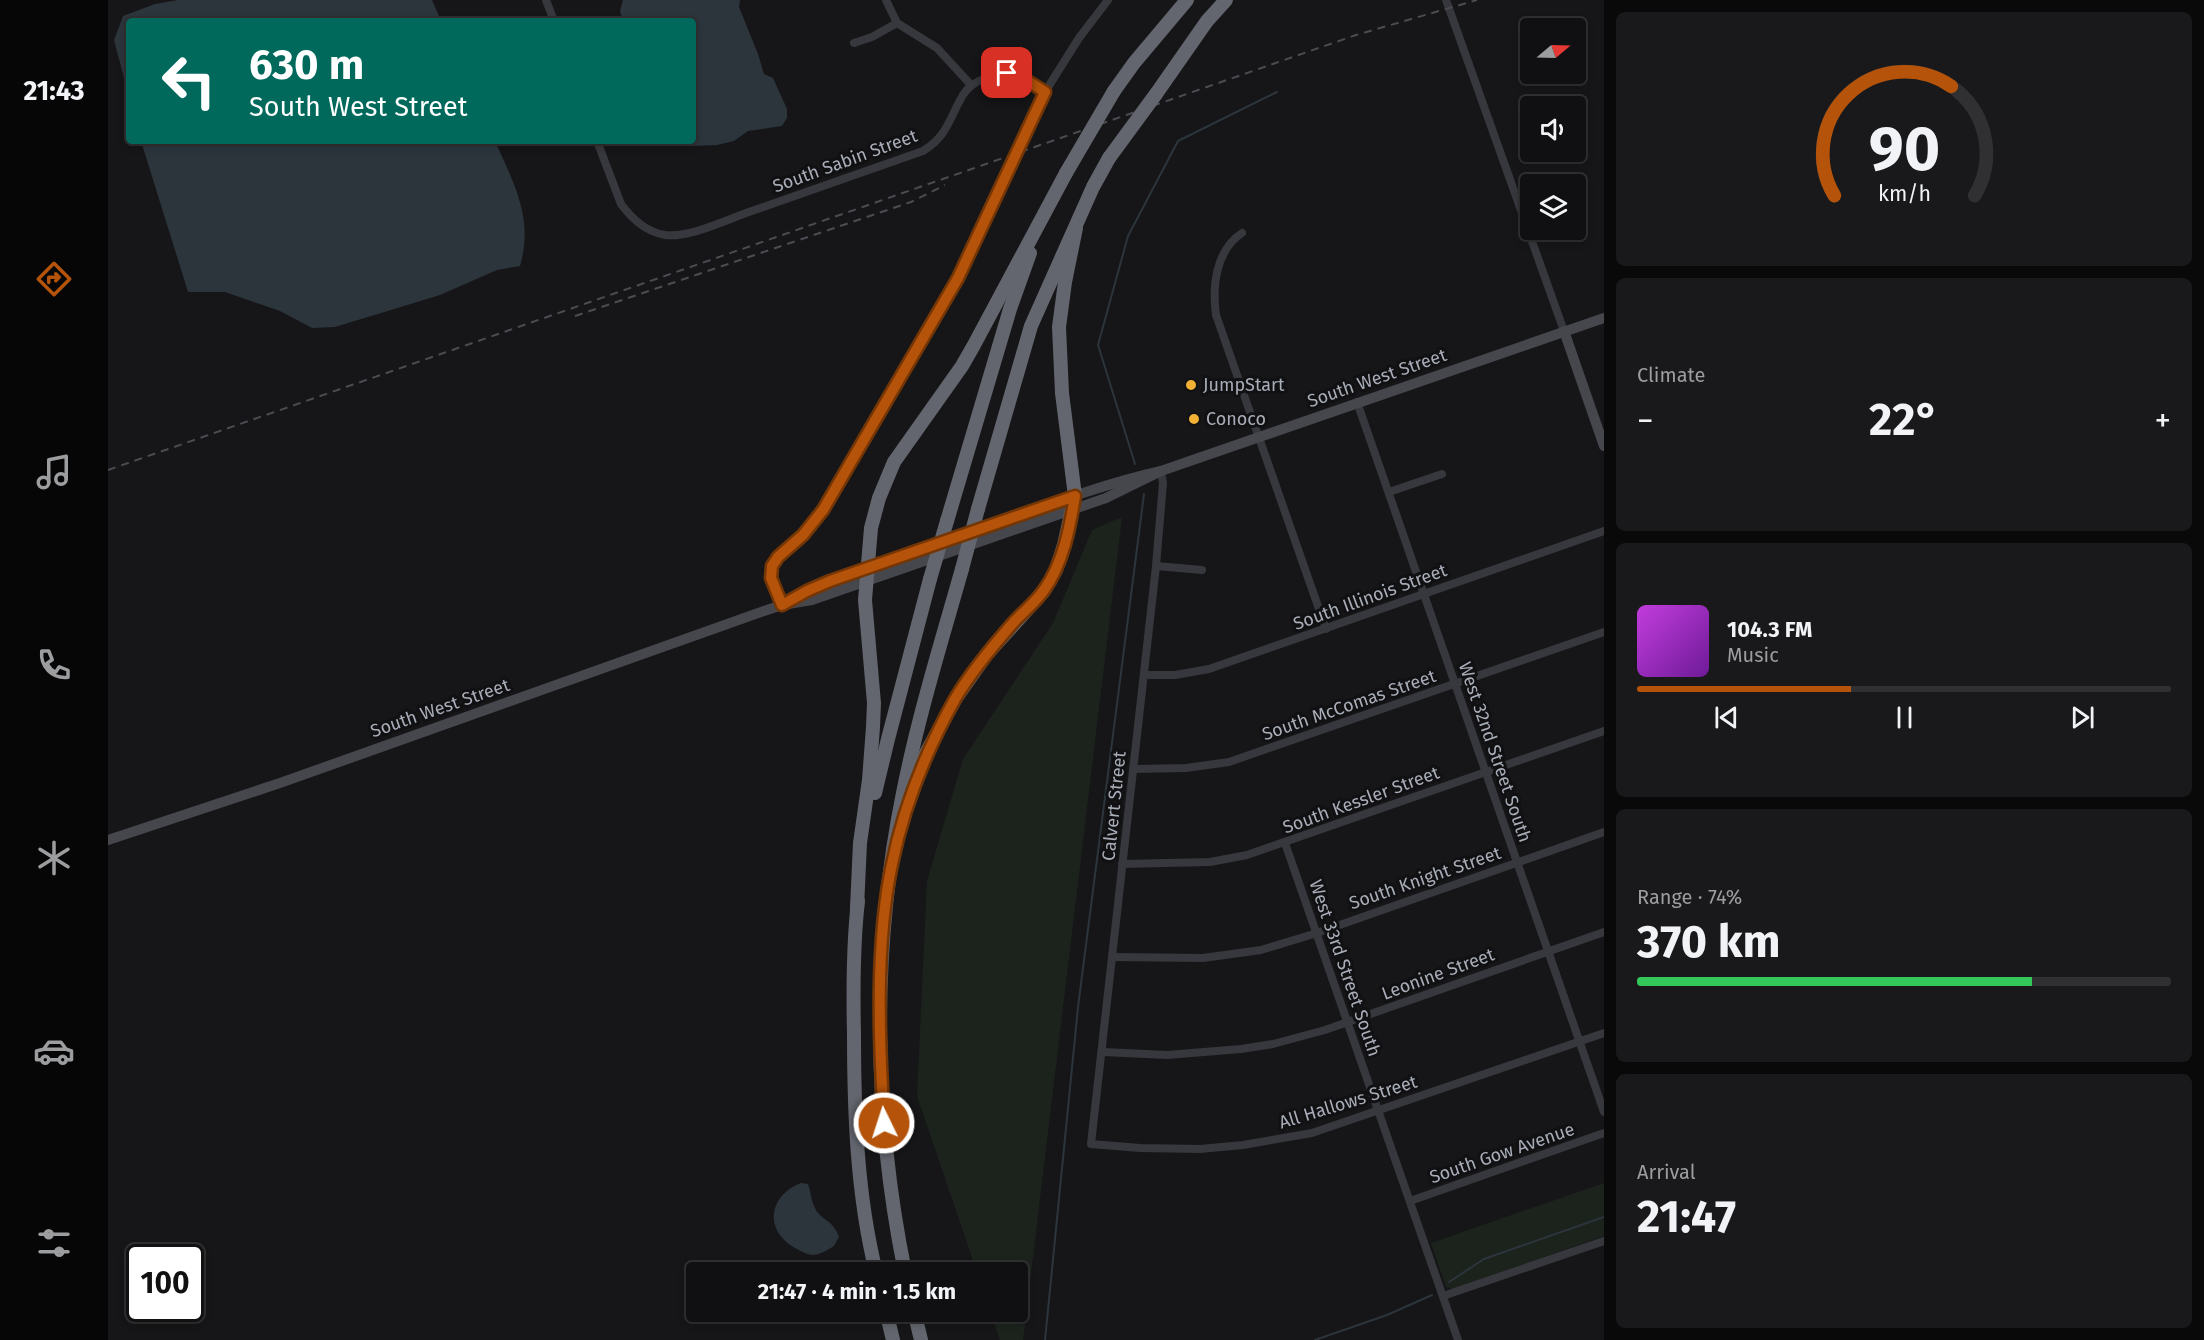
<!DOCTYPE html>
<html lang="en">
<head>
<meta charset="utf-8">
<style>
	:root { --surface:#101012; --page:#19191b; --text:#f1f3f6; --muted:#9c9d9f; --line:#303032; --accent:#b45309 }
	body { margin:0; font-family:"Fira Sans",sans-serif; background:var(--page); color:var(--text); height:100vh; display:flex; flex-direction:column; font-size:22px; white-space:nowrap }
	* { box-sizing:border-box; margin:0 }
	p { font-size:20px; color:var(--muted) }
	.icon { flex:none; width:33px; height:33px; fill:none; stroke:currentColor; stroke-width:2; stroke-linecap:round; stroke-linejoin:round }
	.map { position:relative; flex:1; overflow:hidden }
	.panel { display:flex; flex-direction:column; gap:12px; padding:12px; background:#09090a; width:600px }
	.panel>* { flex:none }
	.banner { position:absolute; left:18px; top:18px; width:570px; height:126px; border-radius:6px; box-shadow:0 3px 9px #0003,0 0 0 2px var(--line); background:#00695c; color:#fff; overflow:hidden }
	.needle { width:39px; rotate:71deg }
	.tools { position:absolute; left:1412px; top:18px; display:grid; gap:12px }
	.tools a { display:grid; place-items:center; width:66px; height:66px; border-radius:6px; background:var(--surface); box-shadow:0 3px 9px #0003,0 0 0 2px var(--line); font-size:30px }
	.speed { position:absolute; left:18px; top:1244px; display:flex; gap:12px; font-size:30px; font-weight:700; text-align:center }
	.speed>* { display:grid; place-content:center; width:78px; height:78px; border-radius:50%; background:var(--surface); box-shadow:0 3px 9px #0003,0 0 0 2px var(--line); line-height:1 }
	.speed .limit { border:3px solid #111; border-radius:9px; background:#fff; color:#111 }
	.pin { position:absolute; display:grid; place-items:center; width:51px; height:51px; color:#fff; margin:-26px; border-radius:12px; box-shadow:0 3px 9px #0006 }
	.me { position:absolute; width:66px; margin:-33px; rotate:356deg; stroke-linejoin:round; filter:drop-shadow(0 0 4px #0008) }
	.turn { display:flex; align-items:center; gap:21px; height:126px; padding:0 24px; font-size:27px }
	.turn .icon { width:78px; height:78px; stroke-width:2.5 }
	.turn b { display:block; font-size:42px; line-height:51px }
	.big { font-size:45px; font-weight:700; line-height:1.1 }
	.panel .widget { flex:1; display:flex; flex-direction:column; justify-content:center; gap:9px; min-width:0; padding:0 21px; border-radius:9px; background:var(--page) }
	.panel .dial { align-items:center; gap:0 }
	.dial svg { height:156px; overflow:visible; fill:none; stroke:var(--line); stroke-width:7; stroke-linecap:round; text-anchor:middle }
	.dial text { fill:var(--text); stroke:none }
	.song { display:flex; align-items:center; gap:18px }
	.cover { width:72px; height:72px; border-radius:9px; background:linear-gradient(135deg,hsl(290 70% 55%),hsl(280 70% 35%)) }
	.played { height:6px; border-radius:3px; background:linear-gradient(90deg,var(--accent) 40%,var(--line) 40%) }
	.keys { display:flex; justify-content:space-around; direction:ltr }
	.heat { display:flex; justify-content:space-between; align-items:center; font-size:33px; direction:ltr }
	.charge { height:9px; border-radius:4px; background:linear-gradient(90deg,#34c759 74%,var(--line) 0) }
	.trip { position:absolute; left:578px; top:1262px; width:342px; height:60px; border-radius:6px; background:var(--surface); box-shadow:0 3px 9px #0003,0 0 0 2px var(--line); font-weight:700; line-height:60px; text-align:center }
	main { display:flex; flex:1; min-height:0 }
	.tab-bar { display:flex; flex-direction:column; width:108px; justify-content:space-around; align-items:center; background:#060607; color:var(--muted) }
	.tab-bar .icon { width:42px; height:42px }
	.tab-bar .selected { color:var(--accent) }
	.tab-bar b { font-size:27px; color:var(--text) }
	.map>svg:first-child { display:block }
	.green { fill:#1c231d }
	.water { fill:#2c353c }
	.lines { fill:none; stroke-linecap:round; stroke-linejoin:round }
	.stream { stroke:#2c353c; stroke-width:2 }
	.street { stroke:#37383d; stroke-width:8 }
	.secondary { stroke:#45474d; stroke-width:10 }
	.highway { stroke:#63666e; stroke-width:14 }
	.rail { stroke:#4a4c52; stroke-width:2; stroke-dasharray:8 6; stroke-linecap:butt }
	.highway-bridge { stroke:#63666e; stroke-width:14 }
	.route-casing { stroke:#753606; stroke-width:15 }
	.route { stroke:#b45309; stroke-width:10 }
	.poi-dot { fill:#f2b134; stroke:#111113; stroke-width:2 }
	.labels { text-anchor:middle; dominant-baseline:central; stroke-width:6; stroke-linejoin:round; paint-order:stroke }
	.street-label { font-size:18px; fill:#a8adb8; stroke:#111113 }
	.poi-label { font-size:18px; fill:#a8adb8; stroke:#111113; text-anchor:start }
</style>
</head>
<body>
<main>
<nav class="tab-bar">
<b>21:43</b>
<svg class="icon selected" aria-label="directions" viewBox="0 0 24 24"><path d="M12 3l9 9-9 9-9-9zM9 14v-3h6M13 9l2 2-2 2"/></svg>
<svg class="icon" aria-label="music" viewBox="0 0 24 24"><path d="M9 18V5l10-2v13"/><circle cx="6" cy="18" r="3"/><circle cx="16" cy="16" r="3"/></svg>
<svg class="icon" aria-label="phone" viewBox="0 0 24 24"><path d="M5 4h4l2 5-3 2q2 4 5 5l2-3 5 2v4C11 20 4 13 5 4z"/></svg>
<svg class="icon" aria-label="climate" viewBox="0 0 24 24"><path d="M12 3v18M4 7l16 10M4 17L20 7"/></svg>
<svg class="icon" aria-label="car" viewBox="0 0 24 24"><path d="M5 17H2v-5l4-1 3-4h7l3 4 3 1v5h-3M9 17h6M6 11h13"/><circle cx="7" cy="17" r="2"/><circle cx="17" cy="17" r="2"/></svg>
<svg class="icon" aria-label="filters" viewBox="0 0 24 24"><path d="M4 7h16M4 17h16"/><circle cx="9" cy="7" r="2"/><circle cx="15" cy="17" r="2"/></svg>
</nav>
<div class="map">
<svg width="1496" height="1340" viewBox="0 0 1496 1340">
	<rect width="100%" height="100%" fill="#161618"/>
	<!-- green -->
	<g class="green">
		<path d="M1014,517l-99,823h-23l-10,-29h27v-39h-40l-60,-176 10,-215 36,-122 90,-136 39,-93z"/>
		<path d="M1496,1183v53l-151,53 -7,-2 -15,-44z"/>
	</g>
	<!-- water -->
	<g class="water">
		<path d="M70,0h254l9,21h-312v76l-15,-57 9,-24 32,-12z"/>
		<path d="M515,0h117l-1,7 19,47 6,20 9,4 14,31v9l-5,8 -34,5 -14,10 -17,4 -27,1 -6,-4 9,-1v-120h-70l-3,-10z"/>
		<path d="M33,141h354c19,43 39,77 25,125l-23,4 -57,25 -105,32 -23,1 -32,-17 -55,-19h-37z"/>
		<path d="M693,1183l7,1c3,8 3,17 7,24 5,12 18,11 24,29l-5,9c-6,4 -15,9 -22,9 -6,-1 -12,-4 -17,-7 -32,-18 -26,-53 6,-65z"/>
	</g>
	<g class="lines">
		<!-- stream -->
		<g class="stream">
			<path d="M1027,464l-37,-119 30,-109 50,-95 99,-49"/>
			<path d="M1341,1282l35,-23 120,-42"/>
			<path d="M937,1340l33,-333 66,-513"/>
			<path d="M1207,1340l72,-25 45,-20"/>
		</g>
		<!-- street -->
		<g class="street">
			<path d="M438,0l8,21"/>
			<path d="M778,0l11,23 40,25 34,37"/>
			<path d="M1338,0l118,331"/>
			<path d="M746,43l18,-6 25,-14"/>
			<path d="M489,141l24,63c11,15 25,28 44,31 24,3 61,-15 84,-23 58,-20 116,-41 174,-61 25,-15 26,-33 40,-56 5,-8 10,-11 18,-15 24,-14 43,-3 64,12"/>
			<path d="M1134,233c-26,17 -30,53 -26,82l110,314"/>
			<path d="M1249,402l247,710"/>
			<path d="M1053,471l2,12 -7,83 -65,578 49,4 60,1 43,-4 69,-12 292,-100"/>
			<path d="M1281,492l53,-18"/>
			<path d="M1048,566l46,4"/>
			<path d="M674,605l-11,-27 1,-13 6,-8 25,-22 20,-25 135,-232 87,-186 34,-54 29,-38"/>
			<path d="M1036,675h31l34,-6 395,-138"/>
			<path d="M1025,769l53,-1 43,-6 375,-130"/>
			<path d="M1177,843l173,497"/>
			<path d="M1014,864l88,-2 37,-7 357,-124"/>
			<path d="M1004,957l91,1 58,-8 56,-17 287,-101"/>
			<path d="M995,1052l64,3 74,-6 32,-5 52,-14 279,-98"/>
			<path d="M1302,1201l194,-68"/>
			<path d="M1335,1296l161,-55"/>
		</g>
		<!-- secondary -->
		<g class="secondary">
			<path d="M1456,331l40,115"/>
			<path d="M682,601c50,-29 108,-43 162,-62 70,-24 138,-52 209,-68l443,-153"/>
			<path d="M0,840l172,-57 484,-172 18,-6 30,-5 294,-102 55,-27"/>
		</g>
		<!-- highway -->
		<g class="highway">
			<path d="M1006,91l20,-28 53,-63"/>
			<path d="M1048,94l51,-73 19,-21"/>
			<path d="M870,509l53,-183 62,-139 16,-29"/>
			<path d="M839,521l63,-212 20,-56"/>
			<path d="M767,793l13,-54 42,-160"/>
			<path d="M800,805l18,-52 30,-55 31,-44 57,-63 12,-21 8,-25 11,-49 -13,-103 -3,-66 6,-45 11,-54"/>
			<path d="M750,901c-5,44 -5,89 -4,133 0,79 3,161 22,238"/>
			<path d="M749,908l3,-65 9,-63 4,-53 1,-24 -9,-103 6,-72 8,-30 15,-36 68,-96 12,-21 92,-172"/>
			<path d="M797,1272c-32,-157 -34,-321 -2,-479 15,-76 38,-150 59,-224"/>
			<path d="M778,1311l7,29"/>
			<path d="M806,1311l7,29"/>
		</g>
		<!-- rail -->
		<g class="rail">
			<path d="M467,316l336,-114 34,-17"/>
			<path d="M0,470l1248,-435 121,-35"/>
		</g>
		<!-- highway-bridge -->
		<g class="highway-bridge">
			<path d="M1001,158l47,-64"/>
			<path d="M958,173l48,-82"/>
			<path d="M854,569l16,-60"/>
			<path d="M822,579l17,-58"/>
		</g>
	</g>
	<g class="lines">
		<defs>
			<path id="route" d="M776,1123c-5,-81 -9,-179 8,-259 12,-59 34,-113 63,-165 16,-27 37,-52 58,-76 10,-11 23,-21 31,-33 19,-26 26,-63 31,-94l-245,85 -23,10 -25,14 -11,-27 1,-12 6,-9 25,-22 20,-25 135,-232 87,-186 -22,-14 -16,-5"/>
		</defs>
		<!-- route casing -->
		<use href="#route" class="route-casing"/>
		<!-- route -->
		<use href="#route" class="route"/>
	</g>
	<!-- markers -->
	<g class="poi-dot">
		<circle cx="1083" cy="385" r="6"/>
		<circle cx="1086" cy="419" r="6"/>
	</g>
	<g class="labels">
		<!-- street labels -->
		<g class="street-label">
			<text transform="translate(737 161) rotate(-20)">South Sabin Street</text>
			<text transform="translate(1269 378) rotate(-19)">South West Street</text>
			<text transform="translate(1262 597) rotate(-20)">South Illinois Street</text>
			<text transform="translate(1241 705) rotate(-19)">South McComas Street</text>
			<text transform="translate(332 708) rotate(-19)">South West Street</text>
			<text transform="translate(1387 752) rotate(71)">West 32nd Street South</text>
			<text transform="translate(1253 800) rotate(-20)">South Kessler Street</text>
			<text transform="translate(1006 806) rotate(-84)">Calvert Street</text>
			<text transform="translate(1317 878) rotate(-19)">South Knight Street</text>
			<text transform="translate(1237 968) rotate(71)">West 33rd Street South</text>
			<text transform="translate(1330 974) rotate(-20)">Leonine Street</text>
			<text transform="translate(1240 1102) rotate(-17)">All Hallows Street</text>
			<text transform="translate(1394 1153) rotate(-19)">South Gow Avenue</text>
		</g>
		<!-- poi labels -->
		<g class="poi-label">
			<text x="1095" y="385">JumpStart</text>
			<text x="1098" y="419">Conoco</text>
		</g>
	</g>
</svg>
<div class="tools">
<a><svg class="needle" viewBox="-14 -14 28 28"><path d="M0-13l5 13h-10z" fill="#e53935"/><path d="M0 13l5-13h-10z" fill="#9c9d9f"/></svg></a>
<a><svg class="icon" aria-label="sound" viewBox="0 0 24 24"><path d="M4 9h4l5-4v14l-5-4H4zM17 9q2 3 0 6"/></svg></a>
<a><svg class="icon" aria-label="layers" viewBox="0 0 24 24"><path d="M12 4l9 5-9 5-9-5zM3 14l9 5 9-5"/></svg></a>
</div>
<div class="speed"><div class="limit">100</div></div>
<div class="pin" style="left:899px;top:73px;background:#d93025"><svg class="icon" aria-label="arrive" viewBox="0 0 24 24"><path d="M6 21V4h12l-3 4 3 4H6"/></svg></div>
<svg class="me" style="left:776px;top:1123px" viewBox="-20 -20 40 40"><circle r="17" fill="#b45309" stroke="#fff" stroke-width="3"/><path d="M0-11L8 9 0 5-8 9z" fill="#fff"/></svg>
<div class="trip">21:47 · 4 min · 1.5 km</div>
<div class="banner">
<div class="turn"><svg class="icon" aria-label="left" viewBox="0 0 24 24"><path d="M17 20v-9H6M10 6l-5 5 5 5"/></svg><div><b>630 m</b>South West Street</div></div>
</div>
</div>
<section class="panel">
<div class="widget dial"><svg viewBox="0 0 100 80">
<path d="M14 69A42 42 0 1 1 86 69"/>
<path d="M14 69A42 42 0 0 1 74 13" stroke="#b45309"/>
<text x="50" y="56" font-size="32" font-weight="700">90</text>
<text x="50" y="72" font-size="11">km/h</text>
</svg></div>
<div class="widget"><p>Climate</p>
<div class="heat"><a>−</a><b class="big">22°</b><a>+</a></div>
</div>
<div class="widget">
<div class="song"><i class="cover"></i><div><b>104.3 FM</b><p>Music</p></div></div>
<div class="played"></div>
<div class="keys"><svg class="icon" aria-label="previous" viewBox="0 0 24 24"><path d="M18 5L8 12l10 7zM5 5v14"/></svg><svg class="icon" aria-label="pause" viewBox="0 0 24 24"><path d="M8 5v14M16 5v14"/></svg><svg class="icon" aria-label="next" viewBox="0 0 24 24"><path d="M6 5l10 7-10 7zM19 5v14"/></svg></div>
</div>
<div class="widget"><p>Range · 74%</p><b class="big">370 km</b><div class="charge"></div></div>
<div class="widget"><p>Arrival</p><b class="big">21:47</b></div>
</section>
</main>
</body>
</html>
